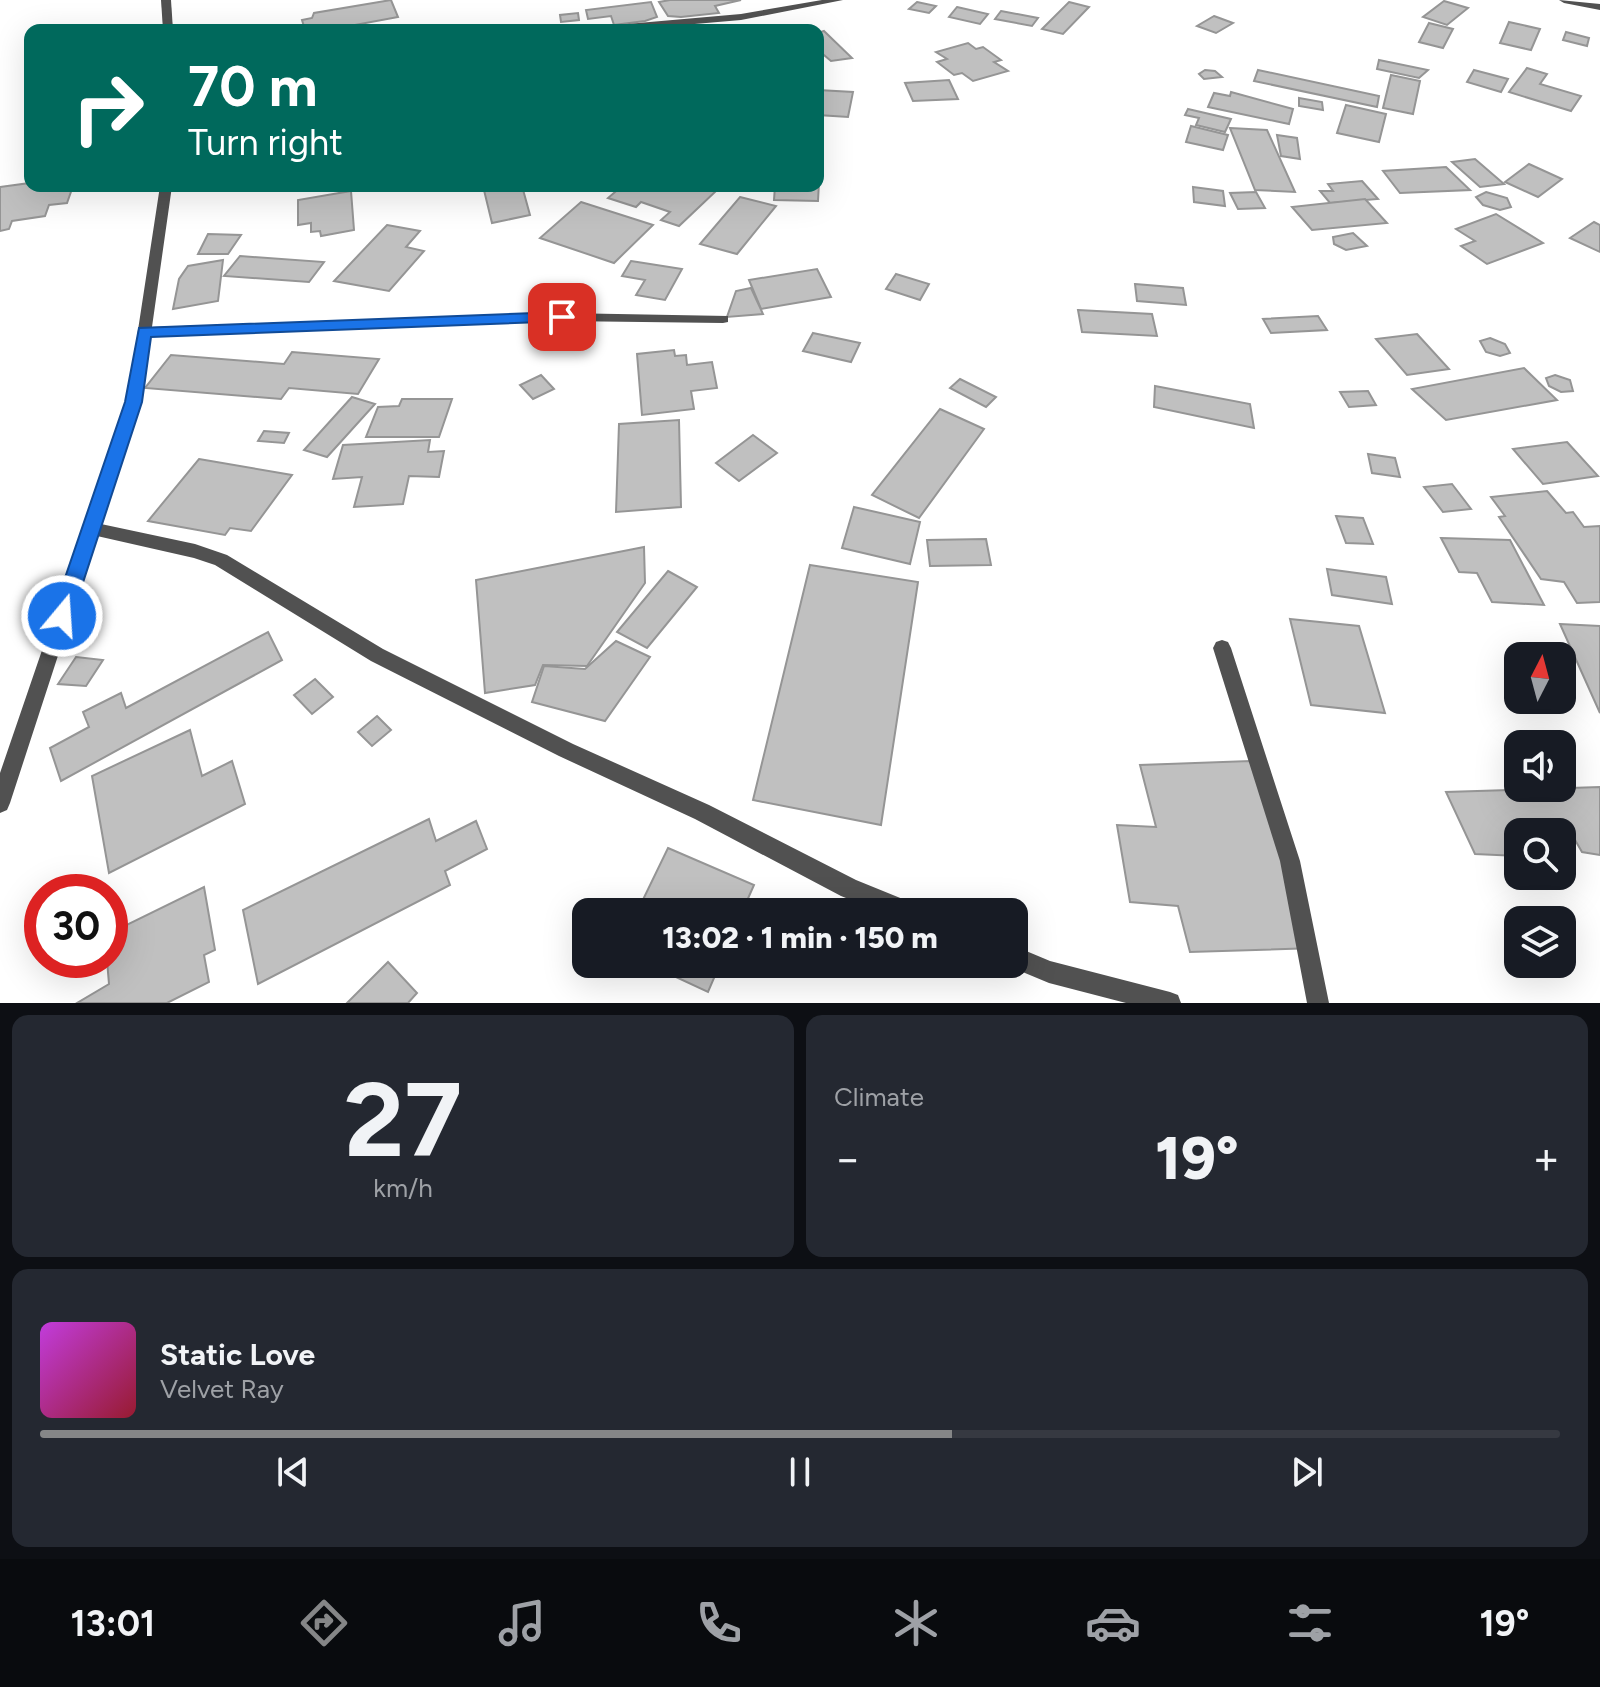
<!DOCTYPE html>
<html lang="en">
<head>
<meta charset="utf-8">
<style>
	:root { --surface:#171b24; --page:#242831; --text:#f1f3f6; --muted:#9ea1a6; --line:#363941; --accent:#858687 }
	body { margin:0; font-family:Figtree,sans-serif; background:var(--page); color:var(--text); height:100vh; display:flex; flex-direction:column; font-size:30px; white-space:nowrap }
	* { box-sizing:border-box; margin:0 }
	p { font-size:26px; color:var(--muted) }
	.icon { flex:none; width:44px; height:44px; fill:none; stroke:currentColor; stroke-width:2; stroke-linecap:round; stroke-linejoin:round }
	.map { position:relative; height:1003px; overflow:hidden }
	.panel { display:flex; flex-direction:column; gap:12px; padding:12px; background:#0d0f14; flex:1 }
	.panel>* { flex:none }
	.hud { position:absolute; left:24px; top:24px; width:800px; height:168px; border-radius:16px; box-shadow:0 8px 32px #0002; background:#00695c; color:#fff; overflow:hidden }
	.needle { width:52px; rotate:6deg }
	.controls { position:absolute; left:1504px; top:642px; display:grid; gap:16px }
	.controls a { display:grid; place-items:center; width:72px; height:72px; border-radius:16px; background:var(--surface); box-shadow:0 8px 32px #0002; font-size:40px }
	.speed { position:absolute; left:24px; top:874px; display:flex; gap:16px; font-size:40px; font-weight:700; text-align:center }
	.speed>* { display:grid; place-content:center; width:104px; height:104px; border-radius:50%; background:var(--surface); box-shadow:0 8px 32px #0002; line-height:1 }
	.speed .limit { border:12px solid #d22; background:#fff; color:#111 }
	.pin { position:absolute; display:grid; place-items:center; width:68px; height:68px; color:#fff; margin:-34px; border-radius:16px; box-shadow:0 4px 12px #0006 }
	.me { position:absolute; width:88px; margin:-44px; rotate:18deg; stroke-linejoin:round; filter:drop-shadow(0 0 6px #0008) }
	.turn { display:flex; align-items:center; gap:28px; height:168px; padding:0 32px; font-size:36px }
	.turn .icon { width:104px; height:104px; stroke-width:2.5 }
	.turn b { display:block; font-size:56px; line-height:68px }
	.big { font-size:60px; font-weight:800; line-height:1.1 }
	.panel .widget { flex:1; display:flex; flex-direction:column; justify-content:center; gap:12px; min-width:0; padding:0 28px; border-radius:16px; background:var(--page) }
	.panel .dial { align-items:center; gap:0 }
	.dial b { font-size:104px; line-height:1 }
	.song { display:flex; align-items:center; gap:24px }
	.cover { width:96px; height:96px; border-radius:12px; background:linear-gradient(135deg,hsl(290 70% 55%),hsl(350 70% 35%)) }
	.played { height:8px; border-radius:4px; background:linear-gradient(90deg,var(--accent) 60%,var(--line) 60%) }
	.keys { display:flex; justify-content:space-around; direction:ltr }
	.heat { display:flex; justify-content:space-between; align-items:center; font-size:44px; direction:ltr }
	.panel .tiles { flex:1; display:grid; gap:12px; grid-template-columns:1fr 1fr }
	.widget:last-child { grid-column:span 2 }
	.trip { position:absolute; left:572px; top:898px; width:456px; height:80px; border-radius:16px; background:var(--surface); box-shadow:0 8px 32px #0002; font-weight:800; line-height:80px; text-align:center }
	.tabs { display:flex; height:128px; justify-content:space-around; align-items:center; background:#090b0e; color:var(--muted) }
	.tabs .icon { width:56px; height:56px }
	.tabs .current { color:var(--accent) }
	.tabs b { font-size:36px; color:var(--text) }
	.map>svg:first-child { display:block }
	.building { fill:#c0c0c0; stroke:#959595; stroke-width:2 }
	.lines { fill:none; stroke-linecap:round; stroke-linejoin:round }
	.minor { fill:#515151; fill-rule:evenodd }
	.route { fill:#1a73e8; stroke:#114b97; stroke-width:2 }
</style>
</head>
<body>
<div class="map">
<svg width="1600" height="1003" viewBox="0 0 1600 1003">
	<rect width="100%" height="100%" fill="#fff"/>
	<!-- building -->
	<g class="building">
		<path d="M391,0l7,17 -70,13 -15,-3 -8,3 -3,-10 10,-2 2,-5z"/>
		<path d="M670,0h71l-26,6 4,7 -38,4 -13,-1 -9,-14z"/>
		<path d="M1444,1l24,7 -21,17 -24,-8z"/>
		<path d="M651,2l6,15 -12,4 -31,4 -3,-9 -23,3 -2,-9z"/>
		<path d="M917,2l19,4 -7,7 -20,-4z"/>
		<path d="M1069,2l20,5 -26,27 -21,-5z"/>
		<path d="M957,7l31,7 -8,10 -31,-7z"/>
		<path d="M1001,11l37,7 -6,8 -37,-7z"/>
		<path d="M578,13l1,7 -18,2 -1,-7z"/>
		<path d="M1214,16l19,7 -17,10 -19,-7z"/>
		<path d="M1509,22l31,7 -9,21 -31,-7z"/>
		<path d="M1429,23l24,6 -10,19 -24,-6z"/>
		<path d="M824,31l28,27 -21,3 -13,-11v-17z"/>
		<path d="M1566,32l23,6 -2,8 -24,-6z"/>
		<path d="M968,43l8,6 7,-2 18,13 -7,2 14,9 -35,10 -11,-8 -8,2 -17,-13 10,-3 -11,-7z"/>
		<path d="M1379,60l49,10 -9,8 -42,-9z"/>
		<path d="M1527,68l20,6 -7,10 41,12 -10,15 -62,-19z"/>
		<path d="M1205,70l10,1 7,6 -18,2 -5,-5z"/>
		<path d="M1258,70l121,26 -2,11 -123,-26z"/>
		<path d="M1474,70l34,9 -7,13 -34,-10z"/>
		<path d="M1391,75l29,6 -7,33 -30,-6z"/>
		<path d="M949,80l9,19 -45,2 -8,-18z"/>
		<path d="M818,90l35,2 -5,25 -30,-2z"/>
		<path d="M1231,92l62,17 -4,15 -81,-17 6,-14 16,3z"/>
		<path d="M1299,98l23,4 1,8 -24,-4z"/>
		<path d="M1346,105l40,9 -7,28 -42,-9z"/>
		<path d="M1188,109l43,10 -6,13 -29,-7 3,-7 -14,-3z"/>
		<path d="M1191,126l37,9 -5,15 -37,-8z"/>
		<path d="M1230,128l37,2 28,62 -40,-2z"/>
		<path d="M1277,135l20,3 3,21 -19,-3z"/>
		<path d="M1475,159l29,25 -24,3 -28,-25z"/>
		<path d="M1529,164l33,15 -24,18 -33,-15z"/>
		<path d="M1446,167l24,23 -70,3 -17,-22z"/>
		<path d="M1362,181l16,18 -48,4 -10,-12h13l-5,-7z"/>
		<path d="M819,182l-1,19 -44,-1 1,-14h43z"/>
		<path d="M30,183v3h43l-6,17 -18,2 -4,11 -33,5 -3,8 -9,2v-44z"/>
		<path d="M483,186h39l8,29 -38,8z"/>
		<path d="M622,186h77l17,5 -37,35 -18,-6 9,-8 -29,-10 -5,5 -28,-9z"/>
		<path d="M1193,187l30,4 2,15 -31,-4z"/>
		<path d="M351,191l3,39 -33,6 -1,-5 -9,1v-9l-13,2v-25z"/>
		<path d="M1256,192l9,16 -27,1 -8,-16z"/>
		<path d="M1486,192l21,6 4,9 -11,3 -17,-5 -7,-8z"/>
		<path d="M740,197l36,9 -39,48 -37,-10z"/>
		<path d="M1365,199l22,24 -75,7 -20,-23z"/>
		<path d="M581,202l72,23 -39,38 -74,-25z"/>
		<path d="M1496,214l47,29 -56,21 -26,-18 14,-5 -19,-12z"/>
		<path d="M1594,222l6,3v27l-30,-14z"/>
		<path d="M387,225l33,6 -14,16 18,4 -35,40 -55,-10z"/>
		<path d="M1353,233l14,13 -21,4 -12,-6 -1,-7z"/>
		<path d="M208,234l33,1 -13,19h-30z"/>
		<path d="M240,256l84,6 -15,20 -85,-6z"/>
		<path d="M223,260l-5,41 -45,8 6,-30 9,-13z"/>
		<path d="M631,261l51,8 -17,31 -29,-5 9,-15 -23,-4z"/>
		<path d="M817,269l14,28 -70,12 -12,-29z"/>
		<path d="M896,274l33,10 -9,16 -34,-11z"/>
		<path d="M1135,284l48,4 3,17 -49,-4z"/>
		<path d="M751,288l12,26 -36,3 9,-26z"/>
		<path d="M1078,310l74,4 5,22 -75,-4z"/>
		<path d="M1318,316l9,14 -56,3 -8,-14z"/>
		<path d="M813,333l47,10 -9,19 -48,-11z"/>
		<path d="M1417,334l32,35 -42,6 -31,-36z"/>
		<path d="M1490,338l15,6 5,9 -10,3 -14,-4 -6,-11z"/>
		<path d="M674,350l1,6 11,-1 1,10 25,-3 5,26 -26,3 3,18 -52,6 -5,-61z"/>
		<path d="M292,352l87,7 -21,35 -69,-6 -8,11 -136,-11 26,-33 113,9z"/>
		<path d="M1524,368l33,32 -111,20 -34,-31z"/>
		<path d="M541,375l13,14 -21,10 -13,-14z"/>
		<path d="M1555,375l15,5 3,11 -12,1 -12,-6 -3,-8z"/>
		<path d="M960,379l36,18 -10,10 -36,-19z"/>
		<path d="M1155,386l95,18 4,24 -100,-21z"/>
		<path d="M1368,391l8,14 -27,2 -9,-15z"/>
		<path d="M352,397l23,7 -48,53 -23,-7z"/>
		<path d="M402,399h50l-13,38h-73l12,-30 21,-1z"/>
		<path d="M940,409l44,20 -65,89 -47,-23z"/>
		<path d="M679,420l2,87 -65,5 3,-88z"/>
		<path d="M264,431l25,2 -5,10 -26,-2z"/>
		<path d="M753,435l24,18 -38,28 -23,-18z"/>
		<path d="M430,440l-2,12 16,-1 -5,26 -30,-1 -6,28 -49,3 8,-30 -29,2 10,-34z"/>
		<path d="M1567,442l31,34 -55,8 -30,-35z"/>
		<path d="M1368,454l27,4 5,19 -28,-4z"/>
		<path d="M199,459l93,16 -41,56 -21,-3 -5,7 -77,-14z"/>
		<path d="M1452,484l19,25 -28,3 -19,-25z"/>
		<path d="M1547,491l19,22 7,-1 11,15 16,-1v76l-23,1 -13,-21 -23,-3 -42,-62 6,-1 -14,-19z"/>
		<path d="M854,507l66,15 -10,42 -68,-16z"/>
		<path d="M1336,516l27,2 10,26 -27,-1z"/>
		<path d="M1441,538l69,2 34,65 -52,-3 -15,-29 -18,-1z"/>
		<path d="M986,539l5,26 -61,1 -3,-26z"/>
		<path d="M644,547l1,36 -58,83 -44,-1 -8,20 -50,8 -9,-113z"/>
		<path d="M810,565l108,17 -37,243 -128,-25z"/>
		<path d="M1327,569l59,8 6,27 -60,-9z"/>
		<path d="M668,571l29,16 -50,61 -30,-16z"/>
		<path d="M1290,619l69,7 26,87 -74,-8z"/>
		<path d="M1560,624l40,2v87z"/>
		<path d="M268,632l14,28 -221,121 -11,-33 39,-21 -6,-15 38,-19 5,15z"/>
		<path d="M616,641l34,16 -45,64 -73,-19 12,-36 41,3z"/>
		<path d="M76,657l27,3 -17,26 -28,-2z"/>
		<path d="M315,679l18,18 -21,17 -18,-19z"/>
		<path d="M377,716l14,14 -19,16 -14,-14z"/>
		<path d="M190,730l12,46 30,-15 13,43 -136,69 -17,-97z"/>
		<path d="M1250,761l65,187 -125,4 -12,-46 -48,-4 -13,-77 39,2 -16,-62z"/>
		<path d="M1600,787v68l-18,-3 -15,-26 -32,-6 5,12h-22v24l-43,-2 -29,-62z"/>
		<path d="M429,819l7,22 40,-20 11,28 -42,22 5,14 -192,99 -15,-74z"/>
		<path d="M668,848l86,37 -12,27h-105z"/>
		<path d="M204,887l11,63 -11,5 5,27 -42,21h-90l32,-19 -2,-24h3v-27z"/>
		<path d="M388,962l29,31 -9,10h-61z"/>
		<path d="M648,964h72l-12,28z"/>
	</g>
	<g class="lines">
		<!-- minor -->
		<g class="minor">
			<path d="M161,0h10l2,30h-10z"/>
			<path d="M822,0h21l-102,20 -116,10h-37l5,-3 148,-13z"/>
			<path d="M1559,0l41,4v6l-36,-7z"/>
			<path d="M160,186h12l-20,141 410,-14 166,3v6l-5,1 -161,-2 -411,15 -10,66 -40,122 94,20 32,11 156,94 190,95 136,61 147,75 59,24 3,8h-37l-40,-16 -146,-77 -136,-63 -188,-95 -156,-96 -21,-7 -97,-22 -87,267 -3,7 -7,3v-40l127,-371z"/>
			<path d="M1222,640l6,2 3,6 69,213 29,142h-22l-27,-142 -67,-213 3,-6z"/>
			<path d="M1014,946l36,15 120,31 8,3 3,8h-55l-77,-20 -43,-18 8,-1z"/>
		</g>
	</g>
	<!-- route -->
	<path class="route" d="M562,312l5,2v7l-416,16 -9,65 -70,214 -3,6h-14l-3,-6 73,-214 14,-74z"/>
</svg>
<div class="controls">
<a><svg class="needle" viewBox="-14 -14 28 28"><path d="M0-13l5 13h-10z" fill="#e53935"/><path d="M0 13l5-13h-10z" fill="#9ea1a6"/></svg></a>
<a><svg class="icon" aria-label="sound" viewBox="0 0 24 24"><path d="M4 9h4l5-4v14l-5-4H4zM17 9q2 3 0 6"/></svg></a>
<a><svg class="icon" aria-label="search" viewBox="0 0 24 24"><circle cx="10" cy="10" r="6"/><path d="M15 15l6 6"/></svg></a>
<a><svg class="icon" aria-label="layers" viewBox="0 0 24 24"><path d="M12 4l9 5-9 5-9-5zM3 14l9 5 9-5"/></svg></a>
</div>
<div class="speed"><div class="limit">30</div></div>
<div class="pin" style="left:562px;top:317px;background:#d93025"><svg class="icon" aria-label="arrive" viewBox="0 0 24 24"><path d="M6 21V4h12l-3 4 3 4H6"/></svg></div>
<svg class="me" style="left:62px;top:616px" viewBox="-20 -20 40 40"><circle r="17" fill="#1a73e8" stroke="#fff" stroke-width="3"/><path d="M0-11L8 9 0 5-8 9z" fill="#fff"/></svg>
<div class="trip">13:02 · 1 min · 150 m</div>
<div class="hud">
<div class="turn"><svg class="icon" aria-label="right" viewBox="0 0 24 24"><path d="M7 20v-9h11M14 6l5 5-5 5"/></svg><div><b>70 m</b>Turn right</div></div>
</div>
</div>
<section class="panel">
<div class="tiles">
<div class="widget dial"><b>27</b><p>km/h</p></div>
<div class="widget"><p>Climate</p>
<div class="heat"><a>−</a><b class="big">19°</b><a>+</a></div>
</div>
<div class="widget">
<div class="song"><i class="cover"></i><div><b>Static Love</b><p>Velvet Ray</p></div></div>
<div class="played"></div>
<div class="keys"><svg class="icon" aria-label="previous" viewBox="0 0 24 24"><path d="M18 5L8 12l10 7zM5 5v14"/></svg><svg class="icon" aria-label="pause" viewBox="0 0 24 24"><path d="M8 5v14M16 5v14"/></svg><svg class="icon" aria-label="next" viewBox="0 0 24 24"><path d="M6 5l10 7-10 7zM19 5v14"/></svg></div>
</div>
</div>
</section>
<nav class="tabs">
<b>13:01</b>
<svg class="icon current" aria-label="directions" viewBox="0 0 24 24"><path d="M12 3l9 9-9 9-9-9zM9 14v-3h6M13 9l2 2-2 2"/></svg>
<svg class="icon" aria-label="music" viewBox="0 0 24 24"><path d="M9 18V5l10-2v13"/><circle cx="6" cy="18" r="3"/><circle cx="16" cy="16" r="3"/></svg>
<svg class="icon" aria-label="phone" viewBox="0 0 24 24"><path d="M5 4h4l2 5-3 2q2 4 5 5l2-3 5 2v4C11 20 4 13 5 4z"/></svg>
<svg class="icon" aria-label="climate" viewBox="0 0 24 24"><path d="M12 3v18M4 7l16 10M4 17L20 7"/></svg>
<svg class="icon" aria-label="car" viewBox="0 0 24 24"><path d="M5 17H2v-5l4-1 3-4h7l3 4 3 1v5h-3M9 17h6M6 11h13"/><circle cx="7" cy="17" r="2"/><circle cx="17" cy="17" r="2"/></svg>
<svg class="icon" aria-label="filters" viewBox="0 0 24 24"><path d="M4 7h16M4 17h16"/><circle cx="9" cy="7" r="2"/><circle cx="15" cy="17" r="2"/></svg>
<b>19°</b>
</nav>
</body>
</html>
